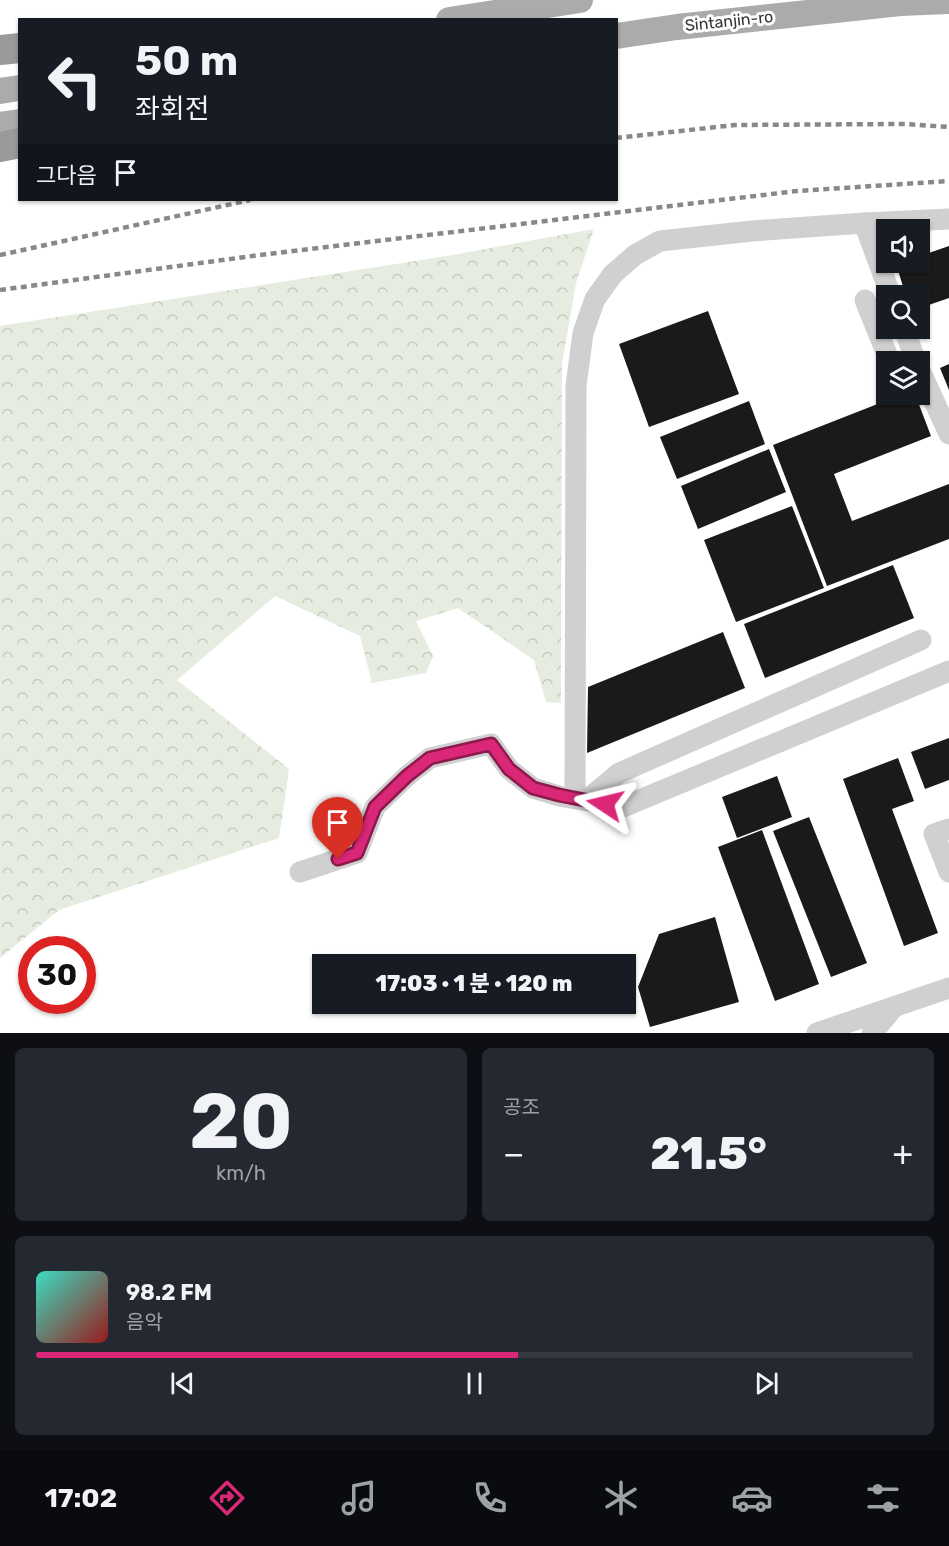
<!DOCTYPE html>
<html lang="ko">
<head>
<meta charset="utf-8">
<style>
	:root { --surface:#171b24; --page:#242831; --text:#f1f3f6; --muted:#9ea1a6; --line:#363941; --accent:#db2777 }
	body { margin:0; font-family:Rubik,"Noto Sans KR",sans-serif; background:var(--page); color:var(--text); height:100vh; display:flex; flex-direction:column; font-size:22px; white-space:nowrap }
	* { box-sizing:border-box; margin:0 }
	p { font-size:20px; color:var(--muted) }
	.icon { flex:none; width:33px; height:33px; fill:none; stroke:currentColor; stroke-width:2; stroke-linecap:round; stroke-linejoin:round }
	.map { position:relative; height:1033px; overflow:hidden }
	.panel { display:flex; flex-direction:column; gap:15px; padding:15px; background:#0d0f14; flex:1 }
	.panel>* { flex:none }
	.top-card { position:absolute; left:18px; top:18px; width:600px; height:183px; border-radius:0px; box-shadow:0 2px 4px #0004; background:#171b24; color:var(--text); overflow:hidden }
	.tools { position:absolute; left:876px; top:219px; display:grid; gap:12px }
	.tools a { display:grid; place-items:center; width:54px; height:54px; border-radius:0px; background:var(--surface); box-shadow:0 2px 4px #0004; font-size:30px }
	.speed { position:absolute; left:18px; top:936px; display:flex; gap:12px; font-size:30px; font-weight:700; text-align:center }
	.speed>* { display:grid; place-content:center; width:78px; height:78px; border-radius:50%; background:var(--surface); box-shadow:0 2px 4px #0004; line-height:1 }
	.speed .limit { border:9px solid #d22; background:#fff; color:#111 }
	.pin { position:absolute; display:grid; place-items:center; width:51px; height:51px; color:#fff; margin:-62px -26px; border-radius:50% 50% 50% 0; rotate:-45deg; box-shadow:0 0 6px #0007 }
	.pin .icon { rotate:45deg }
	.me { position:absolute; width:66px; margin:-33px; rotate:280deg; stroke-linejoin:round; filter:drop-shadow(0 0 4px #0008) }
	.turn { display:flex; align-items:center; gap:21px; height:126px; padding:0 18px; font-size:27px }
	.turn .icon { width:78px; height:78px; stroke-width:2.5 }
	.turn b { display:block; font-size:42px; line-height:51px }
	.then { display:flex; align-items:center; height:57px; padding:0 18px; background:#0003; gap:12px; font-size:22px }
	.big { font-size:45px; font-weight:800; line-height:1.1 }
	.panel .card { flex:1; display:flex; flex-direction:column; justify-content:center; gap:9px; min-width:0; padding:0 21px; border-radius:9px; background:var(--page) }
	.panel .dial { align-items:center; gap:0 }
	.dial b { font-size:78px; line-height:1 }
	.song { display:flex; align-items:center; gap:18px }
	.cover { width:72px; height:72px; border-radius:9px; background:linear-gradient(135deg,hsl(170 70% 55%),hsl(0 70% 35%)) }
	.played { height:6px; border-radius:3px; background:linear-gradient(90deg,var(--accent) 55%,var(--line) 55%) }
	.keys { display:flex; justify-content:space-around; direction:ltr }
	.heat { display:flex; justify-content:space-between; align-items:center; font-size:33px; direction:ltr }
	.panel .tiles { flex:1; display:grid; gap:15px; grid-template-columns:1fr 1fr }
	.card:last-child { grid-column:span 2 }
	.trip { position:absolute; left:312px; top:954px; width:324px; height:60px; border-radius:0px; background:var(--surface); box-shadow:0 2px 4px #0004; font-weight:800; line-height:60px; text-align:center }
	.menu { display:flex; height:96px; justify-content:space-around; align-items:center; background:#090b0e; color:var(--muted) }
	.menu .icon { width:42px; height:42px }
	.menu .current { color:var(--accent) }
	.menu b { font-size:27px; color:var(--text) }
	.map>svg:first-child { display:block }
	.forest { fill:url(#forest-crowns) }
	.building { fill:#1a1a1a }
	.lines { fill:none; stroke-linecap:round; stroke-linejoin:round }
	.minor { stroke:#d0d0d0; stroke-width:21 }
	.major { stroke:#ababab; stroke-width:26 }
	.highway { stroke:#9a9a9a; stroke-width:30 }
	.rail { stroke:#888; stroke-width:4.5; stroke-dasharray:6 4.5; stroke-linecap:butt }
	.route-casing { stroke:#8e194d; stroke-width:15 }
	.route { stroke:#db2777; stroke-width:10 }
	.labels { text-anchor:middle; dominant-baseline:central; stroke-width:6; stroke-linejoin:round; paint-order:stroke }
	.street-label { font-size:16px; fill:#333; stroke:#fff }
</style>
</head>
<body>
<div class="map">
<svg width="949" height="1033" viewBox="0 0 949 1033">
	<defs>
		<pattern id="forest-crowns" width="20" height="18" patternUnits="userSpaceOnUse" patternTransform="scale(1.5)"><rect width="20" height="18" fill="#e6ecdf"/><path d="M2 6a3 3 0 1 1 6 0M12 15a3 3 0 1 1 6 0" fill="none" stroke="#c6cbc0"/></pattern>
	</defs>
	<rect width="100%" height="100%" fill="#fff"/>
	<!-- forest -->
	<path class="forest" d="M594,229l-18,54 -14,81 -1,339 -15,-1 -12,-42 -76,-52 -42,13 17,35 -7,17 -54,10 -12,-47 -85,-40 -98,84 112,89 -10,69 -220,72 -59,48v-632l453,-71z"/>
	<!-- building -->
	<g class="building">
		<path d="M949,246v52l-29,10v-12h-14l-10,-32 4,-2h20v-6z"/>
		<path d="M708,311l31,83 -90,33 -30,-83z"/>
		<path d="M949,364v26l-9,-22z"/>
		<path d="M903,394h12l16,42 -97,38 18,47 97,-37v55l-122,47 -54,-141z"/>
		<path d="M749,401l16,43 -88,35 -17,-42z"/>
		<path d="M769,449l17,43 -88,37 -17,-43z"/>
		<path d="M792,506l32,82 -88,34 -32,-82z"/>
		<path d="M893,565l21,53 -149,60 -21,-54z"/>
		<path d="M723,632l22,56 -158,65 1,-66z"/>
		<path d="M949,738v42l-24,9 -14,-37z"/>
		<path d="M898,758l16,43 -22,8 46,124 -34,13 -61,-167z"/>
		<path d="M777,776l15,41 -55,21 -15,-41z"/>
		<path d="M809,817l58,146 -36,14 -58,-146z"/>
		<path d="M762,830l57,154 -44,17 -57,-154z"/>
		<path d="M715,917l24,85 -89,25 -12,-40 21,-53z"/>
	</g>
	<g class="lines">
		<!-- minor -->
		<g class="minor">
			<path d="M864,223l27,73"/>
			<path d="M865,300l25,62"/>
			<path d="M904,328l12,34"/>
			<path d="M920,370l29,64"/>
			<path d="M575,798l1,-412 7,-53 12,-34 18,-25 22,-19 25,-14 92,-10 112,-8 85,-4"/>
			<path d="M587,800l32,-27 302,-133"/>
			<path d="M949,829l-15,5 15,38"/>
			<path d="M300,872l57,-19 18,-46 32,-31 23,-18 61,-14 18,25 24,19 26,8 64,11 326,-136"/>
			<path d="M817,1033l132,-45"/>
			<path d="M872,1033l22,-26"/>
		</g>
		<!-- major -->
		<g class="major">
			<path d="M449,20l131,-20"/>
			<path d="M616,36l61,-9 223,-24 49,-2"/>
			<path d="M0,91l20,-3"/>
			<path d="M0,125l20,-3"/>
		</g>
		<!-- highway -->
		<g class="highway">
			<path d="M0,50l20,-2"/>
			<path d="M0,147l20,-4"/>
		</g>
		<!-- rail -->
		<g class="rail">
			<path d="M616,138l119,-13 170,-1 44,3"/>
			<path d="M0,255l250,-55"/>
			<path d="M0,290l260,-35 537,-64 152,-10"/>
		</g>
	</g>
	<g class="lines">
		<defs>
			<path id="route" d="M338,859l19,-6 18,-46 32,-31 23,-18 61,-14 18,25 24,19 26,7 46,9"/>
		</defs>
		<!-- route casing -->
		<use href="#route" class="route-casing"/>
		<!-- route -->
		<use href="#route" class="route"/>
	</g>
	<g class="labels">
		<!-- street labels -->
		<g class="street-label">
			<text transform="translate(729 21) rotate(-6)">Sintanjin-ro</text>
		</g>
	</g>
</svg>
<div class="tools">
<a><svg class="icon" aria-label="sound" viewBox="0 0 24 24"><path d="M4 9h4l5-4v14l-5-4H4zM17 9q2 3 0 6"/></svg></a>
<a><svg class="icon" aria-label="search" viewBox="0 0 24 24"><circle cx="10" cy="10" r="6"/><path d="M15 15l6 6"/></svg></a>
<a><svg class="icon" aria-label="layers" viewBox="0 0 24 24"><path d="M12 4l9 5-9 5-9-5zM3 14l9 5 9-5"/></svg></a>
</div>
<div class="speed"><div class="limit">30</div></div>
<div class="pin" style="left:338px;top:859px;background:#d93025"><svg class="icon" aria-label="arrive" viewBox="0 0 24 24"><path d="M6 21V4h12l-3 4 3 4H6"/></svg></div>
<svg class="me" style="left:605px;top:804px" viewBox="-20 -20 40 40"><path d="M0-17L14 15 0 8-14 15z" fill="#db2777" stroke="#fff" stroke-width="4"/></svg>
<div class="trip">17:03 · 1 분 · 120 m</div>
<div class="top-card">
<div class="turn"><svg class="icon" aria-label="left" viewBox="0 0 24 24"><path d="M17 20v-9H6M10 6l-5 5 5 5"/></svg><div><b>50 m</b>좌회전</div></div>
<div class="then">그다음<svg class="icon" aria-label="arrive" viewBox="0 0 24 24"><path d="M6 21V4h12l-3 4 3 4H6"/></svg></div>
</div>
</div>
<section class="panel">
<div class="tiles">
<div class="card dial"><b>20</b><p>km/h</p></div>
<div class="card"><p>공조</p>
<div class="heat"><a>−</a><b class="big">21.5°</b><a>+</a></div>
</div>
<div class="card">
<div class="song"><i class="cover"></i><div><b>98.2 FM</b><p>음악</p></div></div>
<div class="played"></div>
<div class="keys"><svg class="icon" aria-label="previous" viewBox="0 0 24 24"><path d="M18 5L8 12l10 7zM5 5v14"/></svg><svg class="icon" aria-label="pause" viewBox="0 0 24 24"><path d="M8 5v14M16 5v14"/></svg><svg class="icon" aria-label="next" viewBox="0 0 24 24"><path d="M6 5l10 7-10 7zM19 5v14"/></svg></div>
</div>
</div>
</section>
<nav class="menu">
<b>17:02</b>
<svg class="icon current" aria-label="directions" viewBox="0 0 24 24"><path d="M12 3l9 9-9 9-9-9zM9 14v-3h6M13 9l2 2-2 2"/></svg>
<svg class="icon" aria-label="music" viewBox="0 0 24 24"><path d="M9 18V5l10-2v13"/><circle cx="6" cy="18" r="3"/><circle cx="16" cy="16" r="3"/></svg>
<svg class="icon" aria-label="phone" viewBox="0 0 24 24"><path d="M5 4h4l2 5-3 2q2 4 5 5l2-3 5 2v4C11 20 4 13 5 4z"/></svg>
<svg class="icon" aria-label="climate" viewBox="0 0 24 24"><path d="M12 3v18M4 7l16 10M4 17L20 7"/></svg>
<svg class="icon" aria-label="car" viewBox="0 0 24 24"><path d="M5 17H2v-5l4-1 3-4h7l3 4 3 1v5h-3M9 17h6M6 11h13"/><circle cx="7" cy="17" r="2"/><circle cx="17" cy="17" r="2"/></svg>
<svg class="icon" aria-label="filters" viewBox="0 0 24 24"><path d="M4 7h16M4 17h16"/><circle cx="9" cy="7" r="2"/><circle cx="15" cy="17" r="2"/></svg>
</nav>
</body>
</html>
